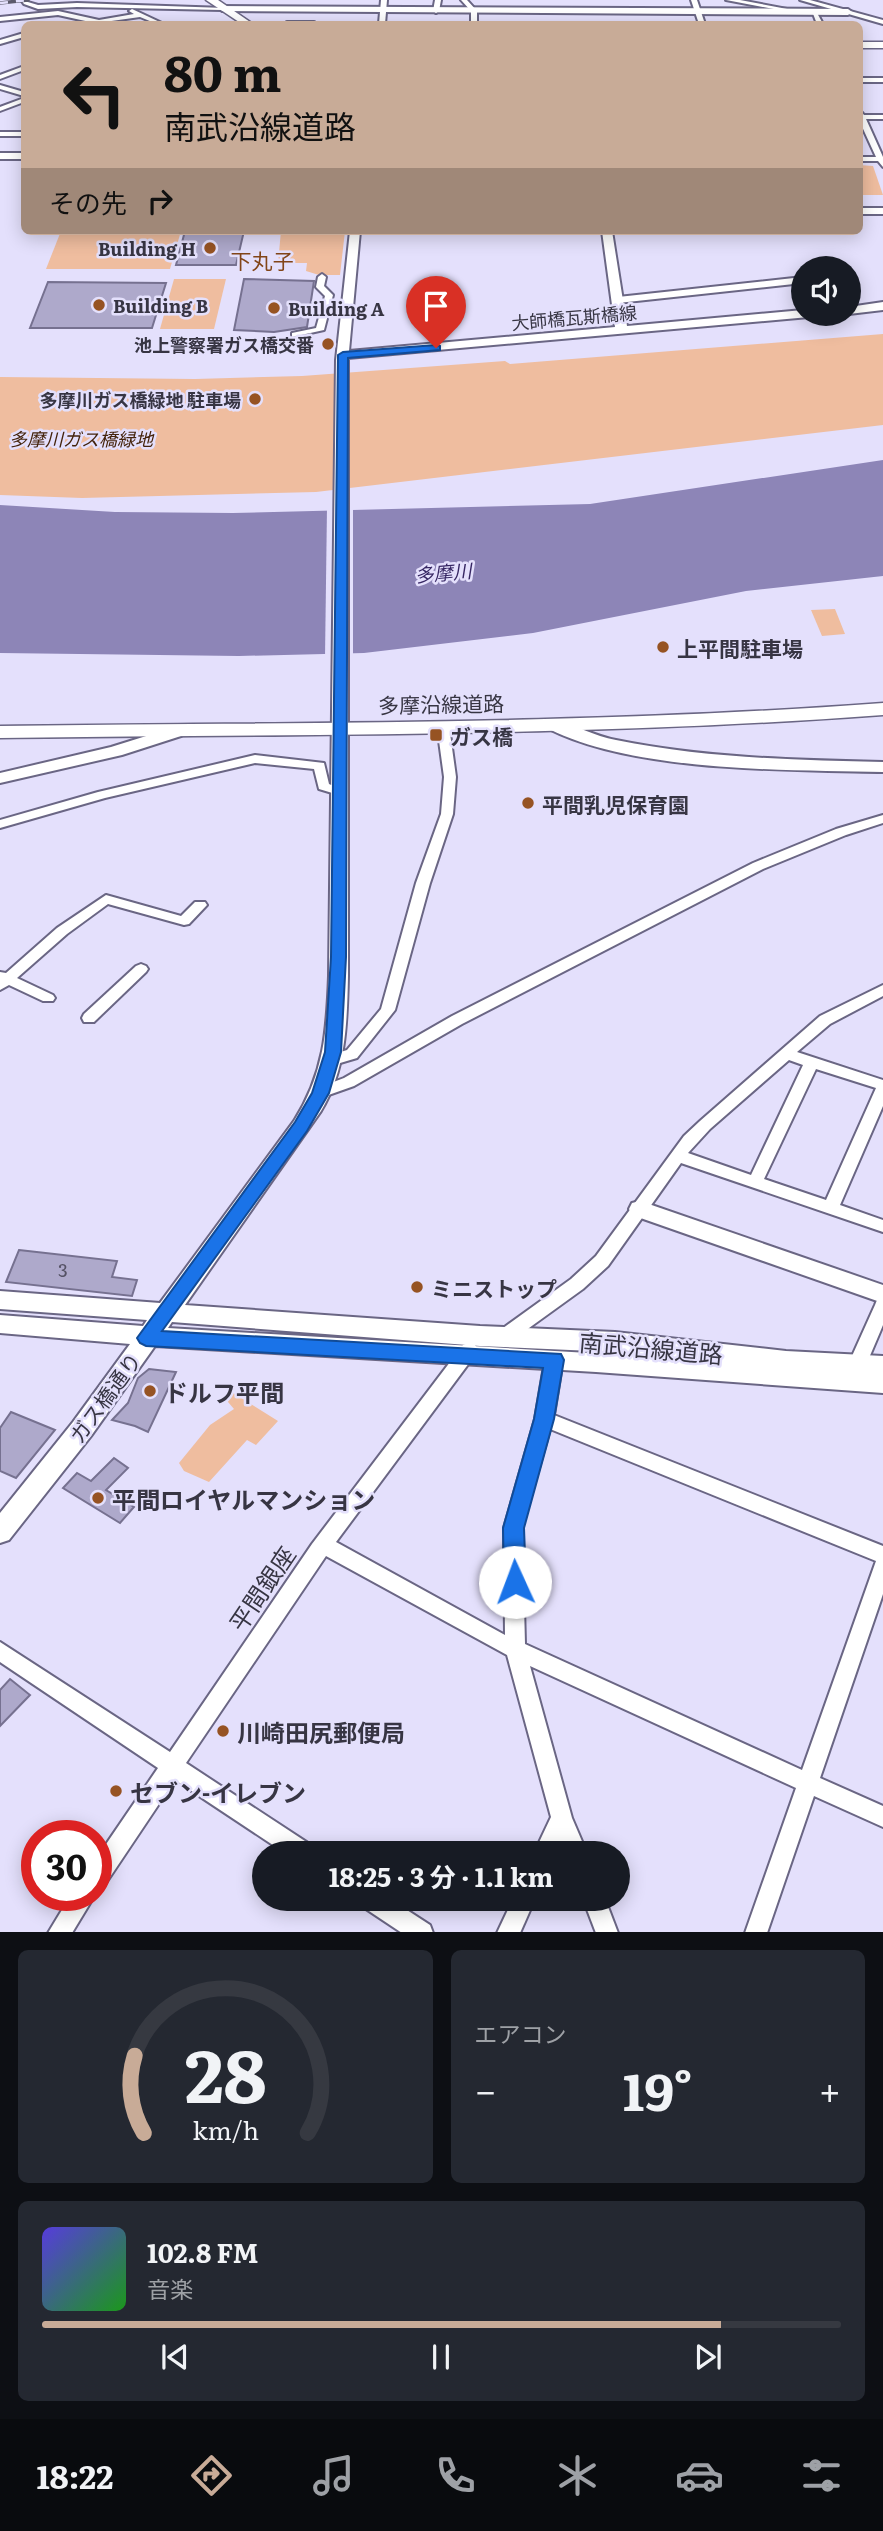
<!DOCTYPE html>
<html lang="ja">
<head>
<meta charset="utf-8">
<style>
	:root { --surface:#171b24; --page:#242831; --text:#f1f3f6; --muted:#9ea1a6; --line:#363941; --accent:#c8ab97 }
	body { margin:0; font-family:Literata,"Noto Sans JP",serif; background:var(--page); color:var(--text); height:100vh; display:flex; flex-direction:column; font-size:26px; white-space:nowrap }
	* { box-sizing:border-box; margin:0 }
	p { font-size:23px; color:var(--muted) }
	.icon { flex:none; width:38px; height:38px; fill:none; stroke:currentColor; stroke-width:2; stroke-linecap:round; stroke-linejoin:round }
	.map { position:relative; height:1932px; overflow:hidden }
	.drawer { display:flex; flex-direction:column; gap:18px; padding:18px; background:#0d0f14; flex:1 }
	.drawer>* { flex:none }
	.hud { position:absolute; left:21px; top:21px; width:842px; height:214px; border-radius:10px; box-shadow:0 4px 18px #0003; background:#c8ab97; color:#111; overflow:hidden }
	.controls { position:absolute; left:791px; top:256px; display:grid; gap:14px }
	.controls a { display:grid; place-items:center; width:70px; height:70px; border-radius:50%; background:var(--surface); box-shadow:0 4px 18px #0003; font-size:35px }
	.speed { position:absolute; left:21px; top:1820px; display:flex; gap:14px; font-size:35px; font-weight:700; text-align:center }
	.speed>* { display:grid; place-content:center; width:91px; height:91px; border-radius:50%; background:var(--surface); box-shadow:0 4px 18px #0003; line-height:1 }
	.speed .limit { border:10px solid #d22; background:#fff; color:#111 }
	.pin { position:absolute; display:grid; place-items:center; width:60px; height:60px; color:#fff; margin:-72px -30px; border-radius:50% 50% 50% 0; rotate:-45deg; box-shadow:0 0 7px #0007 }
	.pin .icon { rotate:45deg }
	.me { position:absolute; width:77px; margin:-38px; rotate:358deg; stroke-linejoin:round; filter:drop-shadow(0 0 5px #0008) }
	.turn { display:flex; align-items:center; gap:24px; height:147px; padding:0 28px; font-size:32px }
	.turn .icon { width:91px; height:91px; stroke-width:2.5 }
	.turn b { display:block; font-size:49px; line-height:60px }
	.then { display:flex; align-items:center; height:66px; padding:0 28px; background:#0003; gap:14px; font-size:26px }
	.big { font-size:52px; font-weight:700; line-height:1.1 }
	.drawer .widget { flex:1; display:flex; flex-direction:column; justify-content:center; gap:10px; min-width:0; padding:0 24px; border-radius:10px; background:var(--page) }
	.drawer .dial { align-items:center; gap:0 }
	.dial svg { height:182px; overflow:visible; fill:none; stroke:var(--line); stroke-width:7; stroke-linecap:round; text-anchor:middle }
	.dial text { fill:var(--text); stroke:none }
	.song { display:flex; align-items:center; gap:21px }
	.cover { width:84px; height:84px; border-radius:10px; background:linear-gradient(135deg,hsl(250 70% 55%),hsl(120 70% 35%)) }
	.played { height:7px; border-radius:4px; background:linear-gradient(90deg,var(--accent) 85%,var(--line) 85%) }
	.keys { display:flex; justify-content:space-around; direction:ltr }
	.heat { display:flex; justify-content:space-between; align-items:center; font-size:38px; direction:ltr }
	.drawer .tiles { flex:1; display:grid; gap:18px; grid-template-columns:1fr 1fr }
	.widget:last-child { grid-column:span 2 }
	.trip { position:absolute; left:252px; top:1841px; width:378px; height:70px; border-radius:35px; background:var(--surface); box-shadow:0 4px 18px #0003; font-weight:700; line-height:70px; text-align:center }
	.tabs { display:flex; height:112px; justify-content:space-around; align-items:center; background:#090b0e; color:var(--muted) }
	.tabs .icon { width:49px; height:49px }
	.tabs .selected { color:var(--accent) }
	.tabs b { font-size:32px; color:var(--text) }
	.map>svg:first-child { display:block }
	.green { fill:#efbd9f }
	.water { fill:#8d85b7 }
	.pier { fill:#e4e0fc }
	.building { fill:#aea9cb; stroke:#767190; stroke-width:2 }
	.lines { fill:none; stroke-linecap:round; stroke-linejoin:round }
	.street-casing { stroke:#6a6684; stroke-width:4 }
	.secondary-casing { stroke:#6a6684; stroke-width:4 }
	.primary-casing { stroke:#6a6684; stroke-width:3 }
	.street { fill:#fff; fill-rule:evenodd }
	.secondary { fill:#fff; fill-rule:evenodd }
	.primary { fill:#fff; fill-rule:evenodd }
	.rail-casing { stroke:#5c5a6b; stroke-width:3.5 }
	.rail { stroke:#e4e0fc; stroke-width:2.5; stroke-dasharray:8; stroke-linecap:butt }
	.route { fill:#1a73e8; stroke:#114b97; stroke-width:2 }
	.poi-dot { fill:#965323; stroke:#e4e0fc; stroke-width:2.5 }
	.labels { text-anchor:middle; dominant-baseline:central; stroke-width:5; stroke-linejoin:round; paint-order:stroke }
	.far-poi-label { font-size:18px; font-weight:bold; fill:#373543; stroke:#e4e0fc; text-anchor:end }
	.far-street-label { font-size:18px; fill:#373543; stroke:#e4e0fc }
	.far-park-label { font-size:18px; font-style:italic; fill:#44230b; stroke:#e4e0fc }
	.number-label { font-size:18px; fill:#555265 }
	.far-water-label { font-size:19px; font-style:italic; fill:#362663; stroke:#e4e0fc }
	.far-quarter-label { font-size:21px; fill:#824519; stroke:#e4e0fc }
	.poi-label { font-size:21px; font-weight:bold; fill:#373543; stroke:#e4e0fc; text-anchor:start }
	.street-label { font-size:21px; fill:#373543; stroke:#e4e0fc }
	.near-street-label { font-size:24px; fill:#373543; stroke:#e4e0fc }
	.near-poi-label { font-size:24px; font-weight:bold; fill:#373543; stroke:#e4e0fc; text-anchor:start }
</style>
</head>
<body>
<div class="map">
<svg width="883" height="1933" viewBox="0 0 883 1933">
	<rect width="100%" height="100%" fill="#e4e0fc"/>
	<!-- green -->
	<g class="green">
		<path d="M859,165l14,1 10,29h-24z"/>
		<path d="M61,231h120l-11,38h-124z"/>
		<path d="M281,231h64l-5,44h-21l-13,-4 1,-8h-29z"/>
		<path d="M174,279h52l-12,50h-54z"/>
		<path d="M883,334v91l-567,67 -234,6 -82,-3v-118l195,2 107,-3 203,-15 5,3z"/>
		<path d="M835,609l10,25 -23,2 -11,-26z"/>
		<path d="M227,1389l51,32 -22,24 -9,-5 -38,42 -25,-11 -5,-8 31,-38 24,-16 -6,-7z"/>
	</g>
	<!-- water -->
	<path class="water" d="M883,460v116l-137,15 -213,42 -169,20 -125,3 -239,-3v-148l115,7 118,1 357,-9z"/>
	<!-- pier -->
	<path class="pier" d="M327,507h26v149l-28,1z"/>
	<!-- building -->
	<g class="building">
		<path d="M185,231h59l-8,34h-60z"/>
		<path d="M244,279l70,2 -7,46 -33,5 -40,-2z"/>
		<path d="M48,282l118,1 -14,45h-122z"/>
		<path d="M19,1250l98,11 -5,16 25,3 -5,16 -126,-14z"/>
		<path d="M149,1369l27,3 -28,60 -13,-6 -23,-6 16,-17 10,-25z"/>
		<path d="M11,1412l44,18 -39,48 -16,-7v-43z"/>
		<path d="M114,1458l14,10 -22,22 28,17 -14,16 -57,-35 14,-15 14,8z"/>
		<path d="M10,1679l20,16 -30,31v-36z"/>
	</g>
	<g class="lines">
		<defs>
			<g id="street">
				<path d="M21,0l17,5 39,-2 148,5 -3,2 -145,-3 -39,2 -14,-5z"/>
				<path d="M381,0h6l-2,24h-6z"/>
				<path d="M435,0h6l-2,11 -3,2 -3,-2z"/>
				<path d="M461,0h6l10,11v13h-6v-13z"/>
				<path d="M691,0h6l8,24h-6z"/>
				<path d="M726,0h14l63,12 -3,2z"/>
				<path d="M800,0h10l73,20v4z"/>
				<path d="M132,9l32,15h-7l-17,-7 -50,7v-2l-32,-7 -58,6v-4l58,-6 41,9 35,-6 -5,-3z"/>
				<path d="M812,11h4l7,13h-6z"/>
				<path d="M287,22h27l3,2h-33z"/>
				<path d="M24,33v4l-24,7v-4z"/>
				<path d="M24,66v4l-24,9v-4z"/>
				<rect x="859" y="78" width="24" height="4"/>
				<path d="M0,85l24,7v4l-24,-7z"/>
				<path d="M24,98v4l-24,9v-4z"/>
				<path d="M859,109l5,6h19v4h-17l17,38v10l-5,-6h-19v-4h17l-17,-37z"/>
				<rect x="0" y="132" width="24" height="4"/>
				<path d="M322,274l4,3 -2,9 9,9 -9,35 -32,7v-4l24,-5 9,-32 -9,-9 2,-10z"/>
				<path d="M803,277v6l-185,20 -4,-3 4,-3z"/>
				<path d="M443,722l6,4 7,51 -3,37 -23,69 -35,127 -38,48 -27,8 -5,-1 -2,-4 2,-4 22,-7 34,-41 35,-126 25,-69 3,-37 -7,-51z"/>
				<path d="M255,755l69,8 5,21 16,7 -6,4 -20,-6 -5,-20 -59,-6 -150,35 -105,30v-8l98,-28z"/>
				<path d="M883,815v8l-37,12 -83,34 -301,155 -108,62 -34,12 -5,-1 -3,-4 3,-4 29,-11 108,-62 301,-153 83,-34z"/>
				<path d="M106,895l75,21 14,-14h10l2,3 -18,19 -5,1 -76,-21 -41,30 -50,44 36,17 2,3 -2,3h-10l-34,-16 -9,5v-18l6,1 51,-45z"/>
				<path d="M141,964l5,2 2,3 -2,3 -52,50h-10l-2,-4 2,-4 52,-48z"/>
				<path d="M883,985v11l-53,28 -33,28 86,28v26l-43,99 43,15v12l-202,-69 -73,103 -25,23 -72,52 -6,2 -6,-2 -3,-5 3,-5 72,-52 25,-23 88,-120 16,-15 120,-105zM789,1060l14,5 -52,110 -63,-22 22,-24zM816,1069l60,19 -50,112 -62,-21z"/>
				<path d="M883,1298v27l-17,40 -3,5 -6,2 -6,-2 -3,-5 27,-60 2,-5z"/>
				<path d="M469,1343l6,2 3,5 -3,5 -139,187 169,93 -1,-107 31,-109 10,-59 3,-5 6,-2 6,2 3,5 -9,55 329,131v48l-63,184 63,28v21l-69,-31 -47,137h-22l51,-145 -266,-122 42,152 15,35h-22l-4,-11 -5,11h-22l17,-36 -44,-162 -181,-99 -140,207 125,82 3,8h-29l-110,-73 -71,106 -8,3v-30l62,-91 -158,-106v-20l170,110 142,-208 151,-199zM550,1429l326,132 -74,209 -277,-126 -3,-116z"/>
				<path d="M71,1895h24l-23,38h-24z"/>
				<path d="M360,1899h30l40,26 3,8h-31l-39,-26z"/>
				<path d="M513,1899h22l-15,34h-23z"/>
				<path d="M583,1899h22l13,34h-22z"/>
			</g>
			<g id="secondary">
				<path d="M219,6l629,3 4,3 -4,3 -626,-4z"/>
				<rect x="0" y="153" width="24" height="6"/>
				<rect x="859" y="208" width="24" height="6"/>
				<path d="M350,231h10l-11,120 266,-24 -13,-96h10l15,95 176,-16v3h12l-6,4 -461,41v618c-1,47 -2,94 -27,135l-136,194 295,21 135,6 171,19 97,5v37l-287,-21 -441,-26 -64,90 -82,104 -9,3v-30l73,-91 57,-78 -130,-11v-18l143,11 4,-6 -147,-11v-18l160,12 134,-182c30,-47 33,-90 35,-145l7,-616zM172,1322l308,24 135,6 58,6 -505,-30z"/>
				<path d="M883,302v8l-34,4 -1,-1 1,-6z"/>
				<path d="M555,720c21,5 39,16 61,20 88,18 178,20 267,22v10c-96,-2 -249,0 -334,-43l-2,-4 2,-4z"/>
				<path d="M175,727l6,1 2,4 -2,4 -59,19 -122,28v-10l111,-26z"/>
				<path d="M640,1201l243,84v18l-251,-88 -3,-6 3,-6z"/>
			</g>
			<g id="primary">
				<path d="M206,0h12l35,24h-11z"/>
				<rect x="859" y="42" width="24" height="6"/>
				<path d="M883,703v12c-294,22 -589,19 -883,23v-12c294,-4 589,-1 883,-23z"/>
			</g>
		</defs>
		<!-- street casing -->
		<use href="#street" class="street-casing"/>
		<!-- secondary casing -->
		<use href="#secondary" class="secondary-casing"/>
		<!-- primary casing -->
		<use href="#primary" class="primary-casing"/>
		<!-- street -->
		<use href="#street" class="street"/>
		<!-- secondary -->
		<use href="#secondary" class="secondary"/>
		<!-- primary -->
		<use href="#primary" class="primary"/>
		<defs>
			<path id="rail" d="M0,3l28,-3"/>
		</defs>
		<!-- rail casing -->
		<use href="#rail" class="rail-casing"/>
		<!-- rail -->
		<use href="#rail" class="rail"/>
	</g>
	<!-- route -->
	<path class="route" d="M436,345l4,1v4l-92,8 -2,599 -5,95 -12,41 -22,38 -145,200 399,23 3,6 -10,59 -30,109 2,54 -3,7 -8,3 -8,-3 -3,-7 -1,-54 31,-109 9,-51 -397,-22 -6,-3 -3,-5 158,-216 17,-29 13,-41 6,-95 7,-602 5,-3z"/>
	<!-- markers -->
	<g class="poi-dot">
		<circle cx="210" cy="248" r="7"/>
		<circle cx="99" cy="305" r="7"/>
		<circle cx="274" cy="308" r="7"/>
		<circle cx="328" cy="344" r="7"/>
		<circle cx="255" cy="399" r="7"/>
		<circle cx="663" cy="647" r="7"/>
		<rect x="429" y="728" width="14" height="14" rx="3.5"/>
		<circle cx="528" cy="803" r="7"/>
		<circle cx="417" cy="1287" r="7"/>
		<circle cx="150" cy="1391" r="7"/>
		<circle cx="98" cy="1498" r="7"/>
		<circle cx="223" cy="1731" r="7"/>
		<circle cx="116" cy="1791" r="7"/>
	</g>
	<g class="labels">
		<!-- far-poi labels -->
		<g class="far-poi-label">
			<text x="196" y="248">Building H</text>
			<text x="113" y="305" text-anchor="start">Building B</text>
			<text x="288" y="308" text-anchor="start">Building A</text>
			<text x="314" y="344">池上警察署ガス橋交番</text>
			<text x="241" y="399">多摩川ガス橋緑地 駐車場</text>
		</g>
		<!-- far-street labels -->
		<g class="far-street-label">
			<text transform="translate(574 317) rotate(-5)">大師橋瓦斯橋線</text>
		</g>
		<!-- far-park labels -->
		<g class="far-park-label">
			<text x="81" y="438">多摩川ガス橋緑地</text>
		</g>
		<!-- number labels -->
		<g class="number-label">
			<text x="63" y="1269">3</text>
		</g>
		<!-- far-water labels -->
		<g class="far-water-label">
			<text transform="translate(443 572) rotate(-5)">多摩川</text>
		</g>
		<!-- far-quarter labels -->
		<g class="far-quarter-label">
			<text x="262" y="259">下丸子</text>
		</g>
		<!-- poi labels -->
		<g class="poi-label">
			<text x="677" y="647">上平間駐車場</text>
			<text x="450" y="735">ガス橋</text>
			<text x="542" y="803">平間乳児保育園</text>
			<text x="431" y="1287">ミニストップ</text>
		</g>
		<!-- street labels -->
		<g class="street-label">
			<text transform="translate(441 703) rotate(-1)">多摩沿線道路</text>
			<text transform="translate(104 1397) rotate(-54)">ガス橋通り</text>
		</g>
		<!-- near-street labels -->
		<g class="near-street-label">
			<text transform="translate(651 1347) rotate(5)">南武沿線道路</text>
			<text transform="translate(261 1588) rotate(-56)">平間銀座</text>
		</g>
		<!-- near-poi labels -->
		<g class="near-poi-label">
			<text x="164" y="1391">ドルフ平間</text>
			<text x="112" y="1498">平間ロイヤルマンション</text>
			<text x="237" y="1731">川崎田尻郵便局</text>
			<text x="130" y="1791">セブン-イレブン</text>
		</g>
	</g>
</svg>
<div class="controls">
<a><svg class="icon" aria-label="sound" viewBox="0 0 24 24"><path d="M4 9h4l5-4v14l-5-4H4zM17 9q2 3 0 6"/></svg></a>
</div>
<div class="speed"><div class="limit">30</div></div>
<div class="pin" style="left:436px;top:348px;background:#d93025"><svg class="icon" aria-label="arrive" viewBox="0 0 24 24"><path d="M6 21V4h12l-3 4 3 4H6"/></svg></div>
<svg class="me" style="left:515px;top:1582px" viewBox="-20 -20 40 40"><circle r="19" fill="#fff"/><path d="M0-13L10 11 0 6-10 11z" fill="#1a73e8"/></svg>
<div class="trip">18:25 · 3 分 · 1.1 km</div>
<div class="hud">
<div class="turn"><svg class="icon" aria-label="left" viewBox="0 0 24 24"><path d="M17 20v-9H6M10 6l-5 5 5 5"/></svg><div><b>80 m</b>南武沿線道路</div></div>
<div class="then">その先<svg class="icon" aria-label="right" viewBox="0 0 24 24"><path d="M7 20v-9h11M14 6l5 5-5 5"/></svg></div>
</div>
</div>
<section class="drawer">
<div class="tiles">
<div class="widget dial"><svg viewBox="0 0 100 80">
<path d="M14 69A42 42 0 1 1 86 69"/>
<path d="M14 69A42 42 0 0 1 10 35" stroke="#c8ab97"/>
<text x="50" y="56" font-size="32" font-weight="700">28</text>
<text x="50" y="72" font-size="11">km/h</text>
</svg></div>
<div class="widget"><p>エアコン</p>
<div class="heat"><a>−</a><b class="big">19°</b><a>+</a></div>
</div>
<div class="widget">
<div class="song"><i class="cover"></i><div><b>102.8 FM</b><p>音楽</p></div></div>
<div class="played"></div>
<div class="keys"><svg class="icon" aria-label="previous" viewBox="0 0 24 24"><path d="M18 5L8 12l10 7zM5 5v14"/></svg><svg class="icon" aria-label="pause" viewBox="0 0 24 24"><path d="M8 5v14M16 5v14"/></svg><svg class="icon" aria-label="next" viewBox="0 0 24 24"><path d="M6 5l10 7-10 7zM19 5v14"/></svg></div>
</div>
</div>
</section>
<nav class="tabs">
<b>18:22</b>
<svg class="icon selected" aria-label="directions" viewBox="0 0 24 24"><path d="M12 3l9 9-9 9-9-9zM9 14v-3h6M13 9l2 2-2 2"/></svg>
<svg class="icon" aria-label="music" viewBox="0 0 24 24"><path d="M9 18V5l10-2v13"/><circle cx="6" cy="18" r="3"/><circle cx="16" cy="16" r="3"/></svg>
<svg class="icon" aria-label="phone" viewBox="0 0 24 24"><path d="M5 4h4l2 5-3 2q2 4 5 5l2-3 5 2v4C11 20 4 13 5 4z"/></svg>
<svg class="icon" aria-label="climate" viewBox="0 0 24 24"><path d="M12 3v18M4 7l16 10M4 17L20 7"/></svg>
<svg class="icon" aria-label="car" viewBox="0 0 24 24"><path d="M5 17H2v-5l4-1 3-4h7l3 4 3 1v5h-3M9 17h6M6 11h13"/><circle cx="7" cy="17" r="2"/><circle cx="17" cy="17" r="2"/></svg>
<svg class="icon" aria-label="filters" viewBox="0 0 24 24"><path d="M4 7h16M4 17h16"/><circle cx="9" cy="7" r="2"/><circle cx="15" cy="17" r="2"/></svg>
</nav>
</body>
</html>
